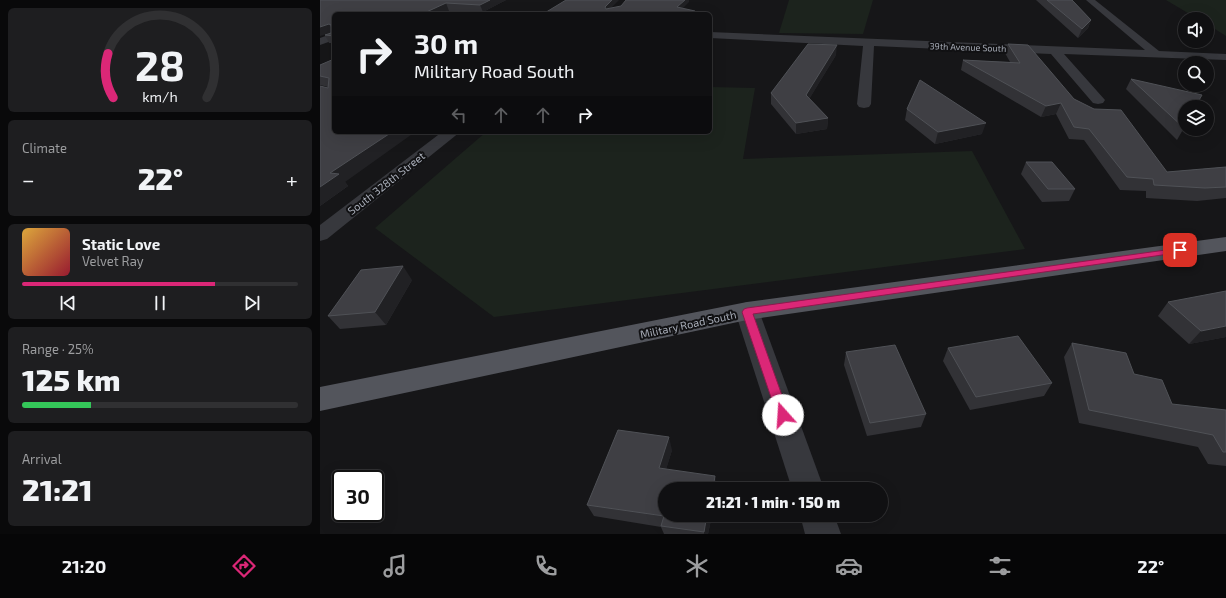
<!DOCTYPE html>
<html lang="en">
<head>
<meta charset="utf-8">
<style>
	:root { --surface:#101012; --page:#1e1e20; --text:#f1f3f6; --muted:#9c9d9f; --line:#303032; --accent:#db2777 }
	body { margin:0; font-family:"Exo 2",sans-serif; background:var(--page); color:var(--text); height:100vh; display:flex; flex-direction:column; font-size:15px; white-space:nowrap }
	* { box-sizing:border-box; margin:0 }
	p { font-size:13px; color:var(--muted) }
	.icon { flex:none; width:22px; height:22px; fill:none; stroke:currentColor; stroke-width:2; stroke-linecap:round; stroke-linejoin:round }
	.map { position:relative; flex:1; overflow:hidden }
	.side { display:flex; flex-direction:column; gap:8px; padding:8px; background:#09090a; width:320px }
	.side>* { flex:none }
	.hud { position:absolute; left:12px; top:12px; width:380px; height:122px; border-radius:6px; box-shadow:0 4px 16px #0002,0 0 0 1px var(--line); background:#101012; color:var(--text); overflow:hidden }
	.buttons { position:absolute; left:858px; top:12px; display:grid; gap:8px }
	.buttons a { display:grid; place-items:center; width:36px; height:36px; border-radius:50%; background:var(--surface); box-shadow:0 4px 16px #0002,0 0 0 1px var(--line); font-size:20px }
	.speed { position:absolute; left:12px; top:470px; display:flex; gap:8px; font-size:20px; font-weight:700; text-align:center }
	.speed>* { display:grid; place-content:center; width:52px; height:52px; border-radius:50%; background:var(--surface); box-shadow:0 4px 16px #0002,0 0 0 1px var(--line); line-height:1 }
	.speed .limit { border:2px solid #111; border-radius:6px; background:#fff; color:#111 }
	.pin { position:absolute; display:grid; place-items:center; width:34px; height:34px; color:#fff; margin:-17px; border-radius:8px; box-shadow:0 2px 6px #0006 }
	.me { position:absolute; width:44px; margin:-22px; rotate:341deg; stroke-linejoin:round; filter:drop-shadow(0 0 3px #0008) }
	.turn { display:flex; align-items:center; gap:14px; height:84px; padding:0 16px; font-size:18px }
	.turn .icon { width:52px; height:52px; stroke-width:2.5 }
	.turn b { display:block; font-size:28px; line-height:34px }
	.lanes { display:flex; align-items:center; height:38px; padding:0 16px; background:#0003; justify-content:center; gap:20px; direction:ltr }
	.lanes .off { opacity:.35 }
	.big { font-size:30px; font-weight:800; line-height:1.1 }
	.side .card { flex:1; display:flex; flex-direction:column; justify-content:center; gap:6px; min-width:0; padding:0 14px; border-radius:6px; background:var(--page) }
	.side .dial { align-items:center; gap:0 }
	.dial svg { height:104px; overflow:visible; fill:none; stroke:var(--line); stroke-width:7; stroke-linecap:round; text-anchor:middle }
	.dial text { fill:var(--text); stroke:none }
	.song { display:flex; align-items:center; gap:12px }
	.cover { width:48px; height:48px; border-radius:6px; background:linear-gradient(135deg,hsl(40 70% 55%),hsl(350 70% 35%)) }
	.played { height:4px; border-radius:2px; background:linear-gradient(90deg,var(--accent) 70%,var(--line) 70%) }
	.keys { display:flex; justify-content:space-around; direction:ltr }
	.heat { display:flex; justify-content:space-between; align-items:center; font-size:22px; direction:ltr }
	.charge { height:6px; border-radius:3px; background:linear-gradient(90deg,#34c759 25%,var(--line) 0) }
	.trip { position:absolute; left:338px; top:482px; width:230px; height:40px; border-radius:20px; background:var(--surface); box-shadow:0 4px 16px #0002,0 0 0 1px var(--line); font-weight:800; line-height:40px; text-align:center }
	.dock { display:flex; height:64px; justify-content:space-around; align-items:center; background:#060607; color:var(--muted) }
	.dock .icon { width:28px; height:28px }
	.dock .selected { color:var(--accent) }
	.dock b { font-size:18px; color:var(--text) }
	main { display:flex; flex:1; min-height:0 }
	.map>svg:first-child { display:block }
	.green { fill:#1c231d }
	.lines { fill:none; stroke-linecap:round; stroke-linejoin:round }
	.minor { fill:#37383d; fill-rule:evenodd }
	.major { fill:#53555c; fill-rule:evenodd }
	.wall { fill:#323236 }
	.shaded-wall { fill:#212124 }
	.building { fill:#3f3f44; stroke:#4f5156 }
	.route { fill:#db2777; stroke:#8e194d }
	.labels { text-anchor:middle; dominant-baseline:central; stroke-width:4; stroke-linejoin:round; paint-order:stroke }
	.far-street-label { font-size:9px; fill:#a8adb8; stroke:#111113 }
	.street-label { font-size:11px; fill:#a8adb8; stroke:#111113 }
</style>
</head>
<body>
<main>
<section class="side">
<div class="card dial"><svg viewBox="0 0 100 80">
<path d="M14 69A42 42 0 1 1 86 69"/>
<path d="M14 69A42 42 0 0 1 10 35" stroke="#db2777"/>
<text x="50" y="56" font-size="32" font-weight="700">28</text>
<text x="50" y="72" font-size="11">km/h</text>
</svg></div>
<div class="card"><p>Climate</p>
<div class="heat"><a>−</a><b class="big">22°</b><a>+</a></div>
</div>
<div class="card">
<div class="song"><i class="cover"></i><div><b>Static Love</b><p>Velvet Ray</p></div></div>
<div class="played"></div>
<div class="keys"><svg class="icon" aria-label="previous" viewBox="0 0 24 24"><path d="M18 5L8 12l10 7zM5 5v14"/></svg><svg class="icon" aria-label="pause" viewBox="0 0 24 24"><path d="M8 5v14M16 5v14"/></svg><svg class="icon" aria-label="next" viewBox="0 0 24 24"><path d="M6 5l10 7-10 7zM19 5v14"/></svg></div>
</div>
<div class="card"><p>Range · 25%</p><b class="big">125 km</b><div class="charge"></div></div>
<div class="card"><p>Arrival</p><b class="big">21:21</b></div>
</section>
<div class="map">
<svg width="906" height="534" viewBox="0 0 906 534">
	<rect width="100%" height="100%" fill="#161618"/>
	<!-- green -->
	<g class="green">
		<path d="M469,0h84l-10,34 -84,-1z"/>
		<path d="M846,0h60v36l-19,-12v-5h-9z"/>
		<path d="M390,87l45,1 -12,71 229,-8 53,98 -531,68 -119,-89 111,-96h224z"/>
	</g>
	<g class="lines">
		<!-- minor -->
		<g class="minor">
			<path d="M766,0h9l64,51 67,3v6l-162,-6 41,46 -2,3 -5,1 -5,-1 -42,-49 -177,-8 -3,58 -2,3 -5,1 -5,-1 -2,-3 6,-58 -153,-8v-6l435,18z"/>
			<path d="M14,33v7l-14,5v-7z"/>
			<path d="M122,132h18l-133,107 -7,2v-16z"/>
			<path d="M427,302l9,3 3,6 65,178h-32l-57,-178 3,-6z"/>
			<path d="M480,515h34l7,19h-36z"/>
		</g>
		<!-- major -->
		<path class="major" d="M906,237v14l-479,69 -427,91v-24l427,-85z"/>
	</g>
	<!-- wall -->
	<g class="wall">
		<path d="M0,0h186l-23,12 -34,-1 -7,3h-108v29h-5l-4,-8 6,-2z"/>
		<path d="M716,0h36l19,20 -3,8 -10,10z"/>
		<path d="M688,44l66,55 93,73 59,-5v31l-29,3 -51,-3v-7l-26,-1 -36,-50 -15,-1 -13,-25 -15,3 -80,-47 2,-10 47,2 -5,-9z"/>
		<path d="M516,55l-27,44 19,19 -1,11 -31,5 -25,-30v-11z"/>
		<path d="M14,59l11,123 3,4 -28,20 8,-119 -8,-2v-20z"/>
		<path d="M811,79l54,47 -8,14 -51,-51z"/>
		<path d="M587,109l75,25 -47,10 -30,-24z"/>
		<path d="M706,162l49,27 -6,12 -27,1 -21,-28z"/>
		<path d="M92,280l-26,45 -46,4 -12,-13z"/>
		<path d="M848,302l58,35 -37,7 -31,-28z"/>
		<path d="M752,343l62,31 38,30 54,6v56l-18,-2 -10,-17 -119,-24 -15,-66z"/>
		<path d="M628,348l104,35 -8,13 -74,14 -27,-49z"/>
		<path d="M526,352l80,62 -5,13 -54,9 -23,-71z"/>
		<path d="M352,450l-6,19 51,19 -52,27h47l-4,19h-44l-3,-7 -67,-11 -7,-11z"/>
	</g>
	<!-- shaded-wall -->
	<g class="shaded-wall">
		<path d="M170,0h16l-23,12 -3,-7z"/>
		<path d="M292,0h7l-13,13 -1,-6z"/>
		<path d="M365,0h4v2l-11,11 -1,-6z"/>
		<path d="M126,3l3,8 -7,3h-20z"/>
		<path d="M771,20l-3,8 -10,10 4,-9z"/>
		<path d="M9,24l5,8 -14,4v-9z"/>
		<path d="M517,45l-1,10 -31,51 1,-11z"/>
		<path d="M741,103l-5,11 -15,3 5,-11z"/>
		<path d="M508,118l-1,11 -31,5v-11z"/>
		<path d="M666,123l-4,11 -47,10 3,-12z"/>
		<path d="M72,132h23l-70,50 3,4 -28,20v-19l10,-14z"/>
		<path d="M83,266l9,14 -26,45 -11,-13z"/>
		<path d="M906,326v11l-37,7 12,-13z"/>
		<path d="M349,437l3,13 -9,30 -4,-12z"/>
		<path d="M395,476l2,13h-4z"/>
		<path d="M387,515h5l-4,19h-4v-2z"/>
	</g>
	<!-- building -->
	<g class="building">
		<path d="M0,0h170l-10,5 -34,-2 -24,11h-88v22l-9,-1 6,-2v-8l-2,-1 -9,3z"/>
		<path d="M246,0h46l-7,7 1,2 15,-3 5,-6h59l-8,7 18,4v3h-152z"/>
		<path d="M727,0h25l19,20 -9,9z"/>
		<path d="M488,44l29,1 -31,50 22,23 -32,5 -25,-30z"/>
		<path d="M688,44l20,1 46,54 20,10 27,1 46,62 59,-5v20l-21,1 -51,-3 -1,-6 -26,-2 -38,-48 -15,-2 -13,-24 -15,3 -83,-46 57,3z"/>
		<path d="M14,59v73h58l-62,41 9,1 -19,13v-101l8,2 1,-10 -9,-2v-11z"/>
		<path d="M811,79l71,16 -7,12h-10v19l-1,2z"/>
		<path d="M600,80l66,43 -48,9 -31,-23z"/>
		<path d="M706,162h26l23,27h-27z"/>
		<path d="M83,266l-28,46 -47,4 33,-46z"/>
		<path d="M906,291v35l-25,5 -33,-29z"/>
		<path d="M698,336l34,47 -76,14 -28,-49z"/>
		<path d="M752,343l54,10 8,21 28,6 10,24 54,6v42h-3l-10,-17 -124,-25z"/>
		<path d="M575,345l31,69 -56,9 -24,-71z"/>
		<path d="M298,430l51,7 -10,31 56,8 -2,13h-48v26h42l-3,17 -43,-6 3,-10 -77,-11z"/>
	</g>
	<!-- route -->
	<path class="route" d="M860,248l4,2 -1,2 -430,62 36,101 -2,4 -4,1 -4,-1 -2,-4 -35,-103 2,-3 3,-1z"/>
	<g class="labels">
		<!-- far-street labels -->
		<g class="far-street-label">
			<text transform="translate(648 47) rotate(2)">39th Avenue South</text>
		</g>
		<!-- street labels -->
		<g class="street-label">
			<text transform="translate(66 183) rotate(-38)">South 328th Street</text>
			<text transform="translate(368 324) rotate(-12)">Military Road South</text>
		</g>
	</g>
</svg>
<div class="buttons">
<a><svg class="icon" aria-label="sound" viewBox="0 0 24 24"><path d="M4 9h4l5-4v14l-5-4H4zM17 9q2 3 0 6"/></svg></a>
<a><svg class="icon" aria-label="search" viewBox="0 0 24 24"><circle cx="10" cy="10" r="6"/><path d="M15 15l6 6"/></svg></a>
<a><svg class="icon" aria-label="layers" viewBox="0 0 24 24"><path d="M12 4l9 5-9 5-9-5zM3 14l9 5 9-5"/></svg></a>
</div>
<div class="speed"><div class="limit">30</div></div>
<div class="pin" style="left:860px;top:250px;background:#d93025"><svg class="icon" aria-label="arrive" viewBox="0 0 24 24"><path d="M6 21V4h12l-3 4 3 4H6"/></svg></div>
<svg class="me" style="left:463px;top:415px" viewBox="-20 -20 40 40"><circle r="19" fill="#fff"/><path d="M0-13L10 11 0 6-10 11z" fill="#db2777"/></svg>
<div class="trip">21:21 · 1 min · 150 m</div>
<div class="hud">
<div class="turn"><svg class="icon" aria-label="right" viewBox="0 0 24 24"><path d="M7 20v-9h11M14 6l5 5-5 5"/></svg><div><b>30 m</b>Military Road South</div></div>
<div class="lanes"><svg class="icon off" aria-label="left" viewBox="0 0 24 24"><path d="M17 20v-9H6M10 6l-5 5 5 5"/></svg><svg class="icon off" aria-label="ahead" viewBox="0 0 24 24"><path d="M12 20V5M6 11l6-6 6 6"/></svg><svg class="icon off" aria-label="ahead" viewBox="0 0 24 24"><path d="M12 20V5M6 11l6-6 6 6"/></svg><svg class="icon" aria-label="right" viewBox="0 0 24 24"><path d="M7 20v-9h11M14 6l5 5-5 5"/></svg></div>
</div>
</div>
</main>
<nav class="dock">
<b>21:20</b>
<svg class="icon selected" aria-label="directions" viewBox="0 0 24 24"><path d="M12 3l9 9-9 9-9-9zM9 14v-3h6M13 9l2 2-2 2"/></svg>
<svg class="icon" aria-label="music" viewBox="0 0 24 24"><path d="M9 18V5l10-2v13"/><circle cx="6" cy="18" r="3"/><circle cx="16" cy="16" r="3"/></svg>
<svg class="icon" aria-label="phone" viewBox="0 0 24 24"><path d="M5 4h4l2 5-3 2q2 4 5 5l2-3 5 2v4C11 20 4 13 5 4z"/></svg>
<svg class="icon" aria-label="climate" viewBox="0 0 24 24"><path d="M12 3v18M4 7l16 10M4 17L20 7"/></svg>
<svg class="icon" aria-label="car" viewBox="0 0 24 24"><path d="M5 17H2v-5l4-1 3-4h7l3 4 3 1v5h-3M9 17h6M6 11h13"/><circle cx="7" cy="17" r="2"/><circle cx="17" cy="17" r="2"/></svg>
<svg class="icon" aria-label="filters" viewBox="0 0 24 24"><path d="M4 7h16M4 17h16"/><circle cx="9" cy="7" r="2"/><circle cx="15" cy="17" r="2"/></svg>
<b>22°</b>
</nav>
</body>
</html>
